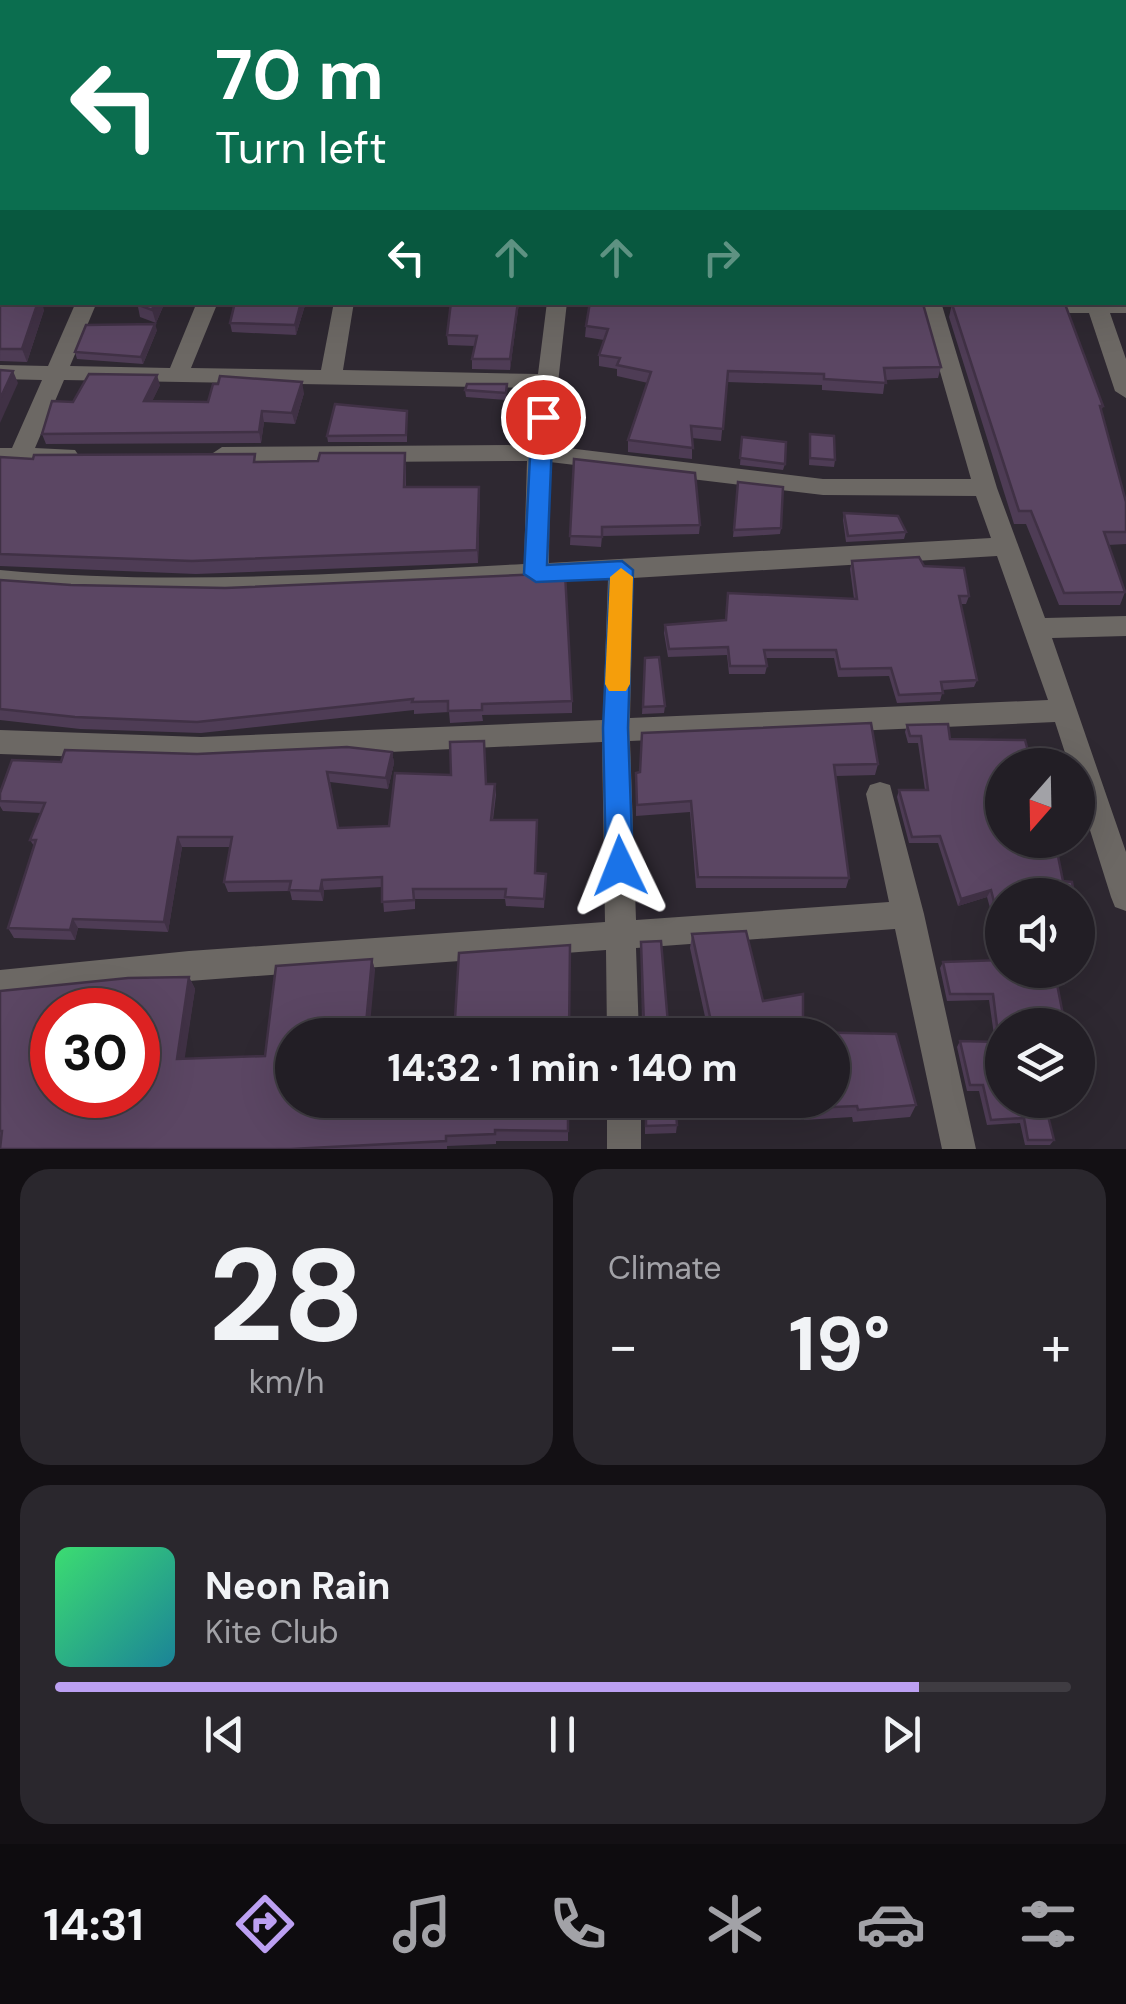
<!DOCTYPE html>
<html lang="en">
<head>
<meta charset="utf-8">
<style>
	:root { --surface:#221e25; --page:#2a272d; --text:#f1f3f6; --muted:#a2a2a7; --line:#3f3c42; --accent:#bca0f2 }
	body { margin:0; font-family:"DM Sans",sans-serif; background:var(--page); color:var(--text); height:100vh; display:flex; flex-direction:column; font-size:38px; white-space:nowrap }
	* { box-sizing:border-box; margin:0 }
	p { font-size:32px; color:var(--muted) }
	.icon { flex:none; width:55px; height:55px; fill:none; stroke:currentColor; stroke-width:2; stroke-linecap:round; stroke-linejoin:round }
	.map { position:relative; height:1149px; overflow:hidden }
	.drawer { display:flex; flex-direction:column; gap:20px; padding:20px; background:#131014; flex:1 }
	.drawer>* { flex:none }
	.banner { position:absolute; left:0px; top:0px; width:1128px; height:305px; box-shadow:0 10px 40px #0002,0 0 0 2px var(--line); background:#0b6e4f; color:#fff; overflow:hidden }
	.needle { width:65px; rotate:200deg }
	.controls { position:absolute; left:985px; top:748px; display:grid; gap:20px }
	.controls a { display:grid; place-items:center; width:110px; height:110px; border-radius:50%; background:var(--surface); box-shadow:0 10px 40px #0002,0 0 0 2px var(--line); font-size:50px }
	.speed { position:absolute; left:30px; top:988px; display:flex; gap:20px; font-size:50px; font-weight:700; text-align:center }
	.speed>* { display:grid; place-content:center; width:130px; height:130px; border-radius:50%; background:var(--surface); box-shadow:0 10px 40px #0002,0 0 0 2px var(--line); line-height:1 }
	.speed .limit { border:15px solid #d22; background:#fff; color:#111 }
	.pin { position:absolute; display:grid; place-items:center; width:85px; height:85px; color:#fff; margin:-42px; border:5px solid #fff; border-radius:50%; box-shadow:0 2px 10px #0007 }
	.me { position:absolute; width:110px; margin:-55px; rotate:358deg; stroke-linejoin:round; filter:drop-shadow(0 0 8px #0008) }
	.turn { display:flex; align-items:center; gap:35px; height:210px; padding:0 50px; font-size:45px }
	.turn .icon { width:130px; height:130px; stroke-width:2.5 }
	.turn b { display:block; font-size:70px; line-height:85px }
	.lanes { display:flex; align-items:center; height:95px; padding:0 50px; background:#0003; justify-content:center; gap:50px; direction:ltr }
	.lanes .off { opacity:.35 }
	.big { font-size:75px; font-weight:700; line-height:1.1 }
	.drawer .tile { flex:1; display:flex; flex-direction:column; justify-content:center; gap:15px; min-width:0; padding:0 35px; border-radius:30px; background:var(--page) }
	.drawer .dial { align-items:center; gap:0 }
	.dial b { font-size:130px; line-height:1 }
	.song { display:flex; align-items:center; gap:30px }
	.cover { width:120px; height:120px; border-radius:15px; background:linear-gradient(135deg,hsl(140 70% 55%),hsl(190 70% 35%)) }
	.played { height:10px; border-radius:5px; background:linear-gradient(90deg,var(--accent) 85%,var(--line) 85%) }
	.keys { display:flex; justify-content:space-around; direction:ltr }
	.heat { display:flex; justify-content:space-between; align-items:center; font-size:55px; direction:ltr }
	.drawer .tiles { flex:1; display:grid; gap:20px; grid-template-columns:1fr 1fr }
	.tile:last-child { grid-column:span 2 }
	.trip { position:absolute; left:275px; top:1018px; width:575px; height:100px; border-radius:50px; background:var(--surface); box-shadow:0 10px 40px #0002,0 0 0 2px var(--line); font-weight:700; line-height:100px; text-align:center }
	.dock { display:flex; height:160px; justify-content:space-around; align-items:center; background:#0e0c0f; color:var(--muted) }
	.dock .icon { width:70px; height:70px }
	.dock .on { color:var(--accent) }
	.dock b { font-size:45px; color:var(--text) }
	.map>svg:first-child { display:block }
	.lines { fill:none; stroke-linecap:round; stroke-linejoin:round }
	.minor { fill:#6c6864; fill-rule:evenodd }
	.wall { fill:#4e3c55 }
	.shaded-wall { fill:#403145 }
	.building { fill:#5b4663; stroke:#403145; stroke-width:2.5; fill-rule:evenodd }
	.route { fill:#1a73e8; stroke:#114b97; stroke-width:2.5 }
	.slow { fill:#f59e0b }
</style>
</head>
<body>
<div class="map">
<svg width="1126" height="1149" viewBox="0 0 1126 1149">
	<rect width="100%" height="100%" fill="#2e2831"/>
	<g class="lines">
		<!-- minor -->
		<g class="minor">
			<rect x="1125" y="60" width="1" height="10"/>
			<rect x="1125" y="106" width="1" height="10"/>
			<path d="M1126,299v14h-16l16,46v39l-11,-7 -26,-78h-58l-10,-7 2,-4h102z"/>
			<path d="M76,302h21l-27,64 100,2 27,-66h21l-27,66 130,2 13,-68h20l-11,68 195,4 9,-72h20l-16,144 272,33h148l-51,-177h21l56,186 48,130 81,-2v20l-74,2 74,214v59l-11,-4 -4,-10 -33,-105v-27h-9l-14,-43 -425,19 6,179 253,-18 -23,-108 4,-9 10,-3 10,3 34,129 52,235h-34l-47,-220 -259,19 3,87h-32l-1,-85 -417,31 -189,19v-30l189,-19 416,-29 -3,-180 -401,19 -201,-7v-24l201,7 402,-17 5,-141c-201,11 -406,29 -608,9v-18c174,16 349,3 524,-6l3,-103 -305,2 -12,-8 12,-8 306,-2 8,-57 -472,-8 -29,68 40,2 4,6 -4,6 -75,2v-16h12l30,-68 -42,-1v-14l48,1zM550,462l273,33 153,1 15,42 -442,25zM997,556l51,144 -418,18 3,-140z"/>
			<rect x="607" y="1100" width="34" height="49"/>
		</g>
	</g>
	<!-- wall -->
	<g class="wall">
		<path d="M0,0h318l-316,2v300l42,8 -17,52 -27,-1 2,-310 -1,-1 -1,1z"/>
		<path d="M974,0h152v38l-1,-36h-147z"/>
		<path d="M137,302h28l-9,21 -16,-6z"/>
		<path d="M306,302l-10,33 -64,-3 -2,-9z"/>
		<path d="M451,302h68l-9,68 -38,-1v-10l3,-13 -27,-1 -1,-10z"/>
		<path d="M952,304l151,102 -2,6 25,90v42l-18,1 17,47 -5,13h-61l-33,-81h-12l-65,-207z"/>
		<path d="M586,326l355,41 -3,11 -53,2 -2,14 -61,-4v-5l-95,-3 -6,59 -29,-3v21l-64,-7v-12l20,-57 -31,-7v-7l-18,-3v-11l5,-15 -19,-3z"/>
		<path d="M157,330l-14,34 -66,-5 -2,-7z"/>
		<path d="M507,384l-1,16 -40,-3 -1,-7z"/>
		<path d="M160,385l-8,16 56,1 96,-9 -9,31 -31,-2 -3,21 -215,1 -4,-10 31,-32z"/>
		<path d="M407,411v31h-79l-1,-6z"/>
		<path d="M810,434l25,26 -1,7 -25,-2z"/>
		<path d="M742,437l43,27 -2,6 -43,-5z"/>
		<path d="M0,457l33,2 373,6v22l74,12 -2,64 -282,11 -196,-8z"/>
		<path d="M574,459l126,66 -1,9 -97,2 -1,11 -31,-2z"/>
		<path d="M738,482l43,46 -1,6 -47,3z"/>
		<path d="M844,513l62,19 -2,7 -58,3 -3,-22z"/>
		<path d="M852,561l72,5 45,30 -3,8h-6l17,76 -3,7 -31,3 -3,11 -43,2 -8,-27 -51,1 -4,-19h-69l2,8 -2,8h-36l-2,-19 -59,2 -4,-24 1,-8 60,-5 129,-21 -4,-30z"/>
		<path d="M0,580l572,121v12l-90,2 1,6 -33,2 -1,-11 -35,2v-4l-213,23 -121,-4 -80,-9z"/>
		<path d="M645,658l20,48 -1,7 -22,1z"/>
		<path d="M907,725l43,14 52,156v56l-15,-54 -29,9 -20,-63h-29l-12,-46 2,-7h26l-7,-47h-10l-3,-11z"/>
		<path d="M392,752l2,11 -6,26 -58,-7 8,46 51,-2 97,-42h9l1,11 -3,25 42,53 11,1 -2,34 -38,-2 -1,-7h-90v10l-31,3 -2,-25 -58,3 -1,11 -31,-1 -2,-9 -62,1 -4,-10 6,-35h-48l-14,85 -90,-4 -3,12 -61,-2 -6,-10 26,-82 -4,-6 11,-27 -38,-2 -3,-5v-13l61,-31 136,-8z"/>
		<path d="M878,764l-3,11 -39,1 13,102 -3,10h-150l-6,-76 -54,4v-43z"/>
		<path d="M746,931l17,70 40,-7v38l93,2 20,71 -6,12 -57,5 -1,-5 -48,3 -3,-14 -74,12 -4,-18h109v-65h-123l-19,-87 2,-14z"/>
		<path d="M641,942l28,93 -27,-8z"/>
		<path d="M1002,958v12l66,9 -4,6h-7l-55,40 52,115 -4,5h-25l-5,-22 -33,2 -8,-34h-12l-10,-44 3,-6 35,1 -6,-42 -42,1 -7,-33 3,-6 59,-2z"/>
		<path d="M372,959l3,12 -83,64 276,65v41h-72v3l-49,2v3h-447v-158l189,-14 6,12 -11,70 81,-3z"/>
		<path d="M645,1100h30l2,25 -1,8 -31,1z"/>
	</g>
	<!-- shaded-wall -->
	<g class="shaded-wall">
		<path d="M38,302h4l2,8 -17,52 -5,-13z"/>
		<path d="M155,302h10l-9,21 -4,-13z"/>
		<path d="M301,302h5l-10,33 -1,-10z"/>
		<path d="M518,302h1l-9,68v-11z"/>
		<path d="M155,324l2,6 -14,34 -2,-7z"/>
		<path d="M13,371l5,12 -18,40v-24z"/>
		<path d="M157,375l3,10 -13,27 -3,-11z"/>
		<path d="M302,382l2,11 -9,31 -3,-11z"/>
		<path d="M262,411l2,11 -3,21 -2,-11z"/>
		<path d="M479,487l1,12 -2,64 -1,-13z"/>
		<path d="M392,752l2,11 -6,26 -2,-11z"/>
		<path d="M178,837l4,10 -14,85 -4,-10z"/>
		<path d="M322,880l2,10 -1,11 -3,-10z"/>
		<path d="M991,890l-4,7 -29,9 3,-7z"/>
		<path d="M73,919l5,9 -3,12 -5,-10z"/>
		<path d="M372,959l3,12 -6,64h-4z"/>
		<path d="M189,977l6,12 -12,81 -6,-11z"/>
	</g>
	<!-- building -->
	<g class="building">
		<path d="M0,0l321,1 -1,1h-318v300h36l-16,47h-22v-297l2,-1 -2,-7z"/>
		<path d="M521,0h31l-1,2h-31z"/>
		<path d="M603,0h204v2h-205z"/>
		<path d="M847,0h27l2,2h-28z"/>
		<path d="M991,0h135v9l-1,-7h-130z"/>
		<path d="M1125,126l1,1v111h-1z"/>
		<path d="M137,302h18l-3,8 -16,-6z"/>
		<path d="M235,302h66l-6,23 -65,-2z"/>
		<path d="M451,302h67l-8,57h-38l5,-23 -30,-1z"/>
		<path d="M590,302h306l27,2 18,63 -57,1 2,15 -62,-4v-5l-96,-3 -5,58 -32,-3 2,22 -65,-8 23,-68 -34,-7 3,-7 -21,-3 9,-26 -22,-3z"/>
		<path d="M952,304h113l38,102h-3l26,96v30h-22l21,60 -61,1 -33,-82h-12z"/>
		<path d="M155,324l-14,33 -66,-5 11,-27z"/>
		<path d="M0,370l13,1 -13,28z"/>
		<path d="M89,374l68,1 -13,26 64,1 5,-18h5l2,-8 82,6 -10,31 -30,-2 -3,21 -217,2 10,-33 21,1z"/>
		<path d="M467,384h40l-1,9 -41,-3z"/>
		<path d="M335,404l72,7 -1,24 -79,1z"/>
		<path d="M810,434l24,2 1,24 -25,-2z"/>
		<path d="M742,437l44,5 -1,22 -45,-6z"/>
		<path d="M320,453h85l-1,34h75l-2,63 -285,11 -192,-7v-97l33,2 1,-4 221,-1 -1,8 64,-1z"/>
		<path d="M574,459l121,14 5,52 -98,2v10l-32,-1z"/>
		<path d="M738,482l45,5 -2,41 -47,2z"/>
		<path d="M844,513l54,3 8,16 -58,4z"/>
		<path d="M919,557l5,9 40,2 5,28h-10l18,84 -36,2 2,11 -44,2 -8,-27 -51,1 -4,-19h-72l3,16h-37l-2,-19 -59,2 -4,-24 61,-5 2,-27 129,6 -5,-38z"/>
		<path d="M565,573l7,128 -90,3v6l-34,1v-10l-36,1 1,-3 -216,23 -122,-5 -75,-8v-129l71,5 154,3z"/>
		<path d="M659,657l6,49 -22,1 2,-49z"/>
		<path d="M871,723l7,41 -44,1 15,113 -151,-1 -7,-76 -54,4 -1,-32 4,-1 2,-39z"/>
		<path d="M948,724l2,15 75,1 7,25h-30v75l53,1 8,40 9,1 2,13h-72v38l-11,-43 -30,9 -21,-63 -28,1 -13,-47h29l-7,-54h-11l-3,-11z"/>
		<path d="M484,741l2,43h9l-4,36h46l-2,53 11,1 -2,25 -39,-2 1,-8h-93l1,11 -32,2v-25l-60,3 -2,11 -31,-1 2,-9 -67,1 8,-45h-54l-14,85 -91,-3 -3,11 -62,-2 28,-88h-6l15,-37 -45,-2v-8l12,-33 49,2 4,-12 132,4 150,-7 45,5 -6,26 -59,-6 11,56 51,-2 6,-53 56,2 -1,-33z"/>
		<path d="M746,931l17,70 40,-7v38l93,2 20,71 -58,5 -1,-4 -49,2 -1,-8h25v-65h-118l-22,-101z"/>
		<path d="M661,941l8,94h-39v-5l14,-4 -3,-84z"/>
		<path d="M570,945l-1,90h-115l5,-82z"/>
		<path d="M372,959l-7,76h-73v65h276v31l-73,-1v4l-49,2v5l-155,8h-291l2,-18h-2v-140l128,-13 61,-1 -12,82 88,-3 11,-90zM52,1010h86v85h-86z"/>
		<path d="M1002,960v10h64l2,9h-12l9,46h-63v75h42l10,40h-26l-4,-22 -33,2 -8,-35h-13l-10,-44 39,1 -6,-48h-43l-7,-32z"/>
		<path d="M646,1100h29l2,25 -31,1z"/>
		<path d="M728,1100h43l-41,6z"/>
	</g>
	<!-- route -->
	<path class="route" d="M543,410l10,7 -6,148 75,-4 11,9 -5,158 5,138 -4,8 -9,4 -10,-4 -4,-8 -3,-138 7,-149 -74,3 -12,-8 8,-157z"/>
	<!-- slow -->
	<path class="slow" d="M621,568l12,9 -3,107 -4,7h-17l-4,-7 5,-107z"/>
</svg>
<div class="controls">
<a><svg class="needle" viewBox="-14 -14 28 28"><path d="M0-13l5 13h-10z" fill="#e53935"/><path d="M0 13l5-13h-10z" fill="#a2a2a7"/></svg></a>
<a><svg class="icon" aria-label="sound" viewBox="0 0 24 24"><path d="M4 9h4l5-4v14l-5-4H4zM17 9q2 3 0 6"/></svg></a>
<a><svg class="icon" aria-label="layers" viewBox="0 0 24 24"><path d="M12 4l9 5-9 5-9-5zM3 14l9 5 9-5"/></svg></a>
</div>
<div class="speed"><div class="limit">30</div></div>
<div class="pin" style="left:543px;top:417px;background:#d93025"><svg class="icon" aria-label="arrive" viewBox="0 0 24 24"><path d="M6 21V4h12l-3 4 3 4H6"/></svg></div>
<svg class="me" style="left:620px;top:866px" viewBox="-20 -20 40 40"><path d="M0-17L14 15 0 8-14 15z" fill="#1a73e8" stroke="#fff" stroke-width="4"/></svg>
<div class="trip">14:32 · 1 min · 140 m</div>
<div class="banner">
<div class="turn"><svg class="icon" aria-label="left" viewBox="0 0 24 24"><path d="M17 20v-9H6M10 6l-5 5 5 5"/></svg><div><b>70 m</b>Turn left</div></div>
<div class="lanes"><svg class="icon" aria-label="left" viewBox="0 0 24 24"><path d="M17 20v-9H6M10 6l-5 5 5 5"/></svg><svg class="icon off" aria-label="ahead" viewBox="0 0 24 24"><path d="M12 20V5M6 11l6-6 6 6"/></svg><svg class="icon off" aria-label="ahead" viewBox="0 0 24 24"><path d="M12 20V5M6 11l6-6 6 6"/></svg><svg class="icon off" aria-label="right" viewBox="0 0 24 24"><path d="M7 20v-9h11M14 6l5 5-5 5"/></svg></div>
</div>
</div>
<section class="drawer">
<div class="tiles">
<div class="tile dial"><b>28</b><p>km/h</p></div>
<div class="tile"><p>Climate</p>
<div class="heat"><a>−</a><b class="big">19°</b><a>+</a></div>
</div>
<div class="tile">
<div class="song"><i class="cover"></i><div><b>Neon Rain</b><p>Kite Club</p></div></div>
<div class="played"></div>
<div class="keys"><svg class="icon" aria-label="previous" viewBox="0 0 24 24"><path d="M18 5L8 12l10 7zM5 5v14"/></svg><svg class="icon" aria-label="pause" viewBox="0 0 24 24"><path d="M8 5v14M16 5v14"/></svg><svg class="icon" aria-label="next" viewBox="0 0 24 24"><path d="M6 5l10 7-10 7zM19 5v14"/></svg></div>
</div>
</div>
</section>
<nav class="dock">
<b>14:31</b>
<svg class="icon on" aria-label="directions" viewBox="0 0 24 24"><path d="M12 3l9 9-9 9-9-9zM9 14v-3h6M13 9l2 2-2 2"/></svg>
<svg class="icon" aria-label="music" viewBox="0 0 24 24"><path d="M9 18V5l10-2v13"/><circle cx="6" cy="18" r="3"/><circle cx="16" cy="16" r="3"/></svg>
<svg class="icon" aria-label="phone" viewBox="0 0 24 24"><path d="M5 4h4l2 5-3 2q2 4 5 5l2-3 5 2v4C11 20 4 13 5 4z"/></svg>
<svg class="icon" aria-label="climate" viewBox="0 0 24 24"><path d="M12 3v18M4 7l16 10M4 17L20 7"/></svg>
<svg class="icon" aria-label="car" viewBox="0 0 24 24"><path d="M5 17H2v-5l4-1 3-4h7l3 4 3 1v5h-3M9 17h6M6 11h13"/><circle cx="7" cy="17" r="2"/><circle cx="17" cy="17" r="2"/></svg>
<svg class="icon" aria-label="filters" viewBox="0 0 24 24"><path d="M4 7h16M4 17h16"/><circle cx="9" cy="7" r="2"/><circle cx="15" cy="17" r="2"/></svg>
</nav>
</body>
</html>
